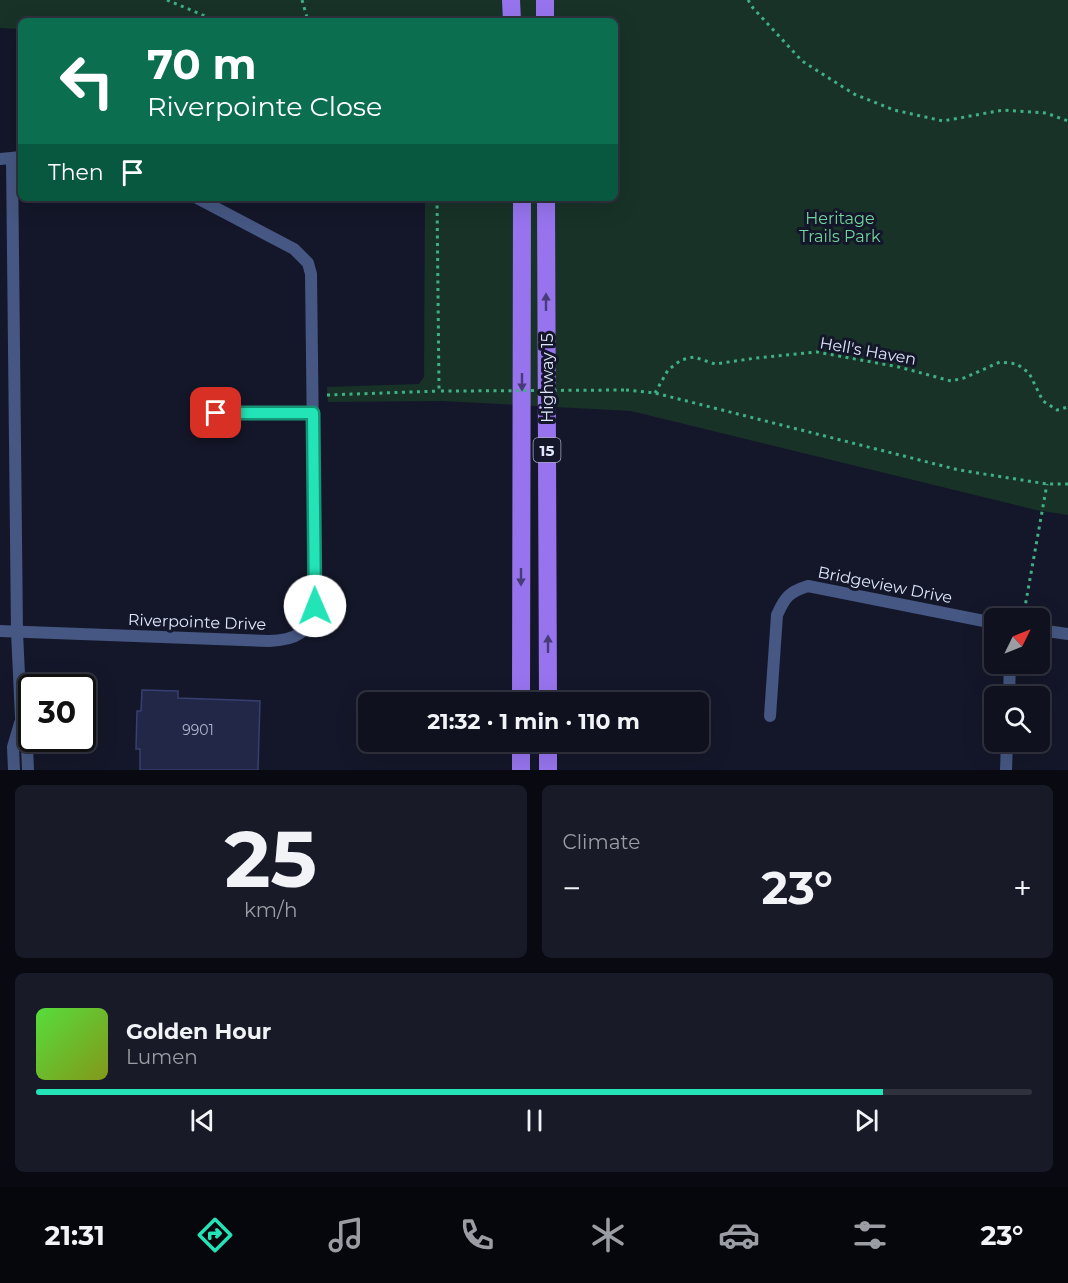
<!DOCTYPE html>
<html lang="en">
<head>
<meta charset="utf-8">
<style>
	:root { --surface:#0f111f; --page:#181a28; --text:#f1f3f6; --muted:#9b9da4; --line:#2f313d; --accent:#23e4b7 }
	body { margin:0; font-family:Montserrat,sans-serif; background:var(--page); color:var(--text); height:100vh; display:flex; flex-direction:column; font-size:22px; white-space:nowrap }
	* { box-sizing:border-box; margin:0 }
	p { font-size:20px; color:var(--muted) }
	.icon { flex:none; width:33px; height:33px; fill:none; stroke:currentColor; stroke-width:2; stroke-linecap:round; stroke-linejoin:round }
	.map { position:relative; height:770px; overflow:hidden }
	.drawer { display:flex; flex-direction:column; gap:15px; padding:15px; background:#080911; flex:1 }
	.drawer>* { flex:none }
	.top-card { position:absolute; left:18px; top:18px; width:600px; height:183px; border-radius:9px; box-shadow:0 6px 24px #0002,0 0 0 2px var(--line); background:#0b6e4f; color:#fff; overflow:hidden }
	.needle { width:39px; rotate:47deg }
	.fabs { position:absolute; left:984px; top:608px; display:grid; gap:12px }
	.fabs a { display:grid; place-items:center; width:66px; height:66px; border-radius:9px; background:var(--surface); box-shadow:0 6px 24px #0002,0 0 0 2px var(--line); font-size:30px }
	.speed { position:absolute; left:18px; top:674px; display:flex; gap:12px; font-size:30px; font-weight:700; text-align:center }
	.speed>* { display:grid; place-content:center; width:78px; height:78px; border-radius:50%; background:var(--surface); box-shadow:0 6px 24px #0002,0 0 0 2px var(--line); line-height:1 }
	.speed .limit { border:3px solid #111; border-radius:9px; background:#fff; color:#111 }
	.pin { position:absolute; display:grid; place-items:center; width:51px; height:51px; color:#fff; margin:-26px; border-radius:12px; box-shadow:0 3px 9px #0006 }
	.me { position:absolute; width:66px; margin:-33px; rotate:359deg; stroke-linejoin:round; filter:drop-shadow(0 0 4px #0008) }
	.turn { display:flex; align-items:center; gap:21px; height:126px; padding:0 30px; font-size:27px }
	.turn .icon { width:78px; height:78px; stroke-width:2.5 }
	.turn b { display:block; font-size:42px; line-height:51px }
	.then { display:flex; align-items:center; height:57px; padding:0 30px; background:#0003; gap:12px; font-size:22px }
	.big { font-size:45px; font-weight:700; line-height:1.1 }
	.drawer .widget { flex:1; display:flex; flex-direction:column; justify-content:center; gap:9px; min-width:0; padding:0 21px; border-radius:9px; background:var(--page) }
	.drawer .dial { align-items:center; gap:0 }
	.dial b { font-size:78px; line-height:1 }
	.song { display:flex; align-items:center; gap:18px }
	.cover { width:72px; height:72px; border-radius:9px; background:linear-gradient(135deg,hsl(110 70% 55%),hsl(70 70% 35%)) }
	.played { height:6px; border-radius:3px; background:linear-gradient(90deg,var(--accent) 85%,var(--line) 85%) }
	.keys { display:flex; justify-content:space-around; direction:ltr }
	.heat { display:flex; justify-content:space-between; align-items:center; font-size:33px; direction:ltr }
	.drawer .tiles { flex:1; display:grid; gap:15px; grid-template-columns:1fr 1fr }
	.widget:last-child { grid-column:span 2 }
	.trip { position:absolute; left:358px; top:692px; width:351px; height:60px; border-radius:9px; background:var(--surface); box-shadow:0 6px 24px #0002,0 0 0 2px var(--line); font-weight:700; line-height:60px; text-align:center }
	.tab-bar { display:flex; height:96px; justify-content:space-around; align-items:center; background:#06070c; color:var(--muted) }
	.tab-bar .icon { width:42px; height:42px }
	.tab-bar .on { color:var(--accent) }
	.tab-bar b { font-size:27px; color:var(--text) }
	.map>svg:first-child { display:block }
	.green { fill:#183228 }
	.building { fill:#222747; stroke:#373f70; stroke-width:1.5 }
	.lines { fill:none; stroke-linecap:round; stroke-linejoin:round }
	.path { stroke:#40af83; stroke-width:3; stroke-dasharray:3 4.5; stroke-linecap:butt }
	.minor { stroke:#455782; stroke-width:12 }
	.primary { stroke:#9774ee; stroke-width:18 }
	.path-bridge { stroke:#40af83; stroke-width:3; stroke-dasharray:3 4.5; stroke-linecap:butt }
	.oneway { fill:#483c78 }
	.route-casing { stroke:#179477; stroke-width:15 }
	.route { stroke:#23e4b7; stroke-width:10 }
	.labels { text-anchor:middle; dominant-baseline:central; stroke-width:6; stroke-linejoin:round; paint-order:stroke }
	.number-label { font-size:14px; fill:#b0b6ce }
	.shield { fill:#141729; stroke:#a2a8bc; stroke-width:1.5 }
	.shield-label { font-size:15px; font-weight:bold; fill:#dfe6fb }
	.park-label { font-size:16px; fill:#73d49b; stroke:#141729 }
	.street-label { font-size:16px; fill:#dfe6fb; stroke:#141729 }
</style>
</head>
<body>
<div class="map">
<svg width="1068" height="770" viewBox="0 0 1068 770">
	<rect width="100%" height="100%" fill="#141729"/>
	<!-- green -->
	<path class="green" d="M0,0h1068v515l-32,-5 -405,-99 -189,-10 -114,1 -1,-15 92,-3 5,-7 1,-179h190v-177h-538c-6,-3 -46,0 -56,0v8l-21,-1z"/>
	<!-- building -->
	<path class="building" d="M142,690l36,1v7l82,3 -2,69h-118v-21h-4l1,-38h4z"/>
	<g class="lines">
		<!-- path -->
		<g class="path">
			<path d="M167,0l50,21"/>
			<path d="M302,0l6,21"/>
			<path d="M748,0l5,8 49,53 52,33 40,16 49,11 60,-11 43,3 22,8"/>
			<path d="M437,198l2,193h17"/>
			<path d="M626,390l29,3 304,77 88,14h21"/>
			<path d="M655,393l13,-23 13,-10 13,-3 21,7 41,-6 61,-6 82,15 52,14 13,-3 36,-16 17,2 12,9 14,28 14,9 11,-3"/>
			<path d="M327,395l112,-4"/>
			<path d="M1023,618l24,-134"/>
		</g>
		<!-- minor -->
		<g class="minor">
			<path d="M12,158l5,474 4,86 6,28 1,24"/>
			<path d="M0,159l21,-2"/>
			<path d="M216,413h97"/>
			<path d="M1040,630l28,4"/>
			<path d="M0,631l269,10c26,-1 40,-7 46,-35l-4,-332 -3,-11 -14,-14 -97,-51"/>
			<path d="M1009,696l1,-33"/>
			<path d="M770,716l7,-101c8,-18 12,-23 31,-29l186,37"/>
			<path d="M14,770l-1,-23 7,-24"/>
			<path d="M1006,770l1,-29"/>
		</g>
		<!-- primary -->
		<g class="primary">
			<path d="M511,0l1,21"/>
			<path d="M545,0v21"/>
			<path d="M546,198l2,504"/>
			<path d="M521,702l1,-504"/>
			<path d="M548,741v29"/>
			<path d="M521,770v-29"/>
		</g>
		<!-- path-bridge -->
		<path class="path-bridge" d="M456,391l170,-1"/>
	</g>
	<!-- one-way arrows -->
	<defs><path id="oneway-solid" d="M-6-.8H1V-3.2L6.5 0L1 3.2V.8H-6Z" transform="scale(1.5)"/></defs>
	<g class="oneway">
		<use href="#oneway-solid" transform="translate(546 302) rotate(-90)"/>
		<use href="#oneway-solid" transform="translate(522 382) rotate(90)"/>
		<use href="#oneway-solid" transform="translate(521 577) rotate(90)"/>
		<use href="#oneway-solid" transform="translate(548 644) rotate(-90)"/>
	</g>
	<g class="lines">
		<defs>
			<path id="route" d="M216,413h97l2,193"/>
		</defs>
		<!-- route casing -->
		<use href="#route" class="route-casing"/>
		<!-- route -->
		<use href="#route" class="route"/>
	</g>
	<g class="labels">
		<!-- number labels -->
		<g class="number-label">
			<text x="198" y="730">9901</text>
		</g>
		<!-- shield labels -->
		<rect class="shield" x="533.5" y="438" width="27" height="24" rx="4.5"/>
		<g class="shield-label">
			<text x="547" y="450">15</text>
		</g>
		<!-- park labels -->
		<g class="park-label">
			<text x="840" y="218">Heritage<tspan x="840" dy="18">Trails Park</tspan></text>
		</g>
		<!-- street labels -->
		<g class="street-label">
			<text transform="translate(868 351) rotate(10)">Hell's Haven</text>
			<text transform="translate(547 378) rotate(-90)">Highway 15</text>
			<text transform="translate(885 585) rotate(11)">Bridgeview Drive</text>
			<text transform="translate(197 622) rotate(2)">Riverpointe Drive</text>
		</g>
	</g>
</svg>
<div class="fabs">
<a><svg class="needle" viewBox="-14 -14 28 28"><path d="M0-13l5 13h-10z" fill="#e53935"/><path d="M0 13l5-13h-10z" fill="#9b9da4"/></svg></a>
<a><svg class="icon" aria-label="search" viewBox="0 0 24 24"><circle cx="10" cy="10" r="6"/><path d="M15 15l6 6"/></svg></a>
</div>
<div class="speed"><div class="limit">30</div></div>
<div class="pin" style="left:216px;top:413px;background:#d93025"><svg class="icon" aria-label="arrive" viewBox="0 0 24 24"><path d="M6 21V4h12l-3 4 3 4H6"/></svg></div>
<svg class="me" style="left:315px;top:606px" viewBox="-20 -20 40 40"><circle r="19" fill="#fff"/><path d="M0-13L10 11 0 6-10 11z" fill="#23e4b7"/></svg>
<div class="trip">21:32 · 1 min · 110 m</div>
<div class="top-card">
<div class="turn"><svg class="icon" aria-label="left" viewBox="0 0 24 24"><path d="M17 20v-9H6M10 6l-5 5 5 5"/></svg><div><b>70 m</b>Riverpointe Close</div></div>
<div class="then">Then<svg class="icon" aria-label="arrive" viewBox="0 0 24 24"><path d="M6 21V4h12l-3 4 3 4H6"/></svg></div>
</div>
</div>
<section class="drawer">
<div class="tiles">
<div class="widget dial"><b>25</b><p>km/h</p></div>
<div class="widget"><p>Climate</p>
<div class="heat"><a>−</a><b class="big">23°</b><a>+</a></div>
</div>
<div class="widget">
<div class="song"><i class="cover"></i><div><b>Golden Hour</b><p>Lumen</p></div></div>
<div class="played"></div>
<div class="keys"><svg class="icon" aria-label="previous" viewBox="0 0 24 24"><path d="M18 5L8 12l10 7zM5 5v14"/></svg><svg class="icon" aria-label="pause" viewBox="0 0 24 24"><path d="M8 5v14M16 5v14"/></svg><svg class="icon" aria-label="next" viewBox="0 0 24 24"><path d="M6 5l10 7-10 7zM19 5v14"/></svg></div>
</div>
</div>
</section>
<nav class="tab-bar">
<b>21:31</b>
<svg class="icon on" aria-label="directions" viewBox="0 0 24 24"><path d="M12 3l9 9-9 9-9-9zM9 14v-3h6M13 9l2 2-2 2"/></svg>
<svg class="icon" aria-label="music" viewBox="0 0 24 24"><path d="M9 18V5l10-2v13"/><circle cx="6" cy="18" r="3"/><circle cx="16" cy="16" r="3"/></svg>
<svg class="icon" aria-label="phone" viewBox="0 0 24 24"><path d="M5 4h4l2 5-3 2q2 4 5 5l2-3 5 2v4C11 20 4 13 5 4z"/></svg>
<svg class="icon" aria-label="climate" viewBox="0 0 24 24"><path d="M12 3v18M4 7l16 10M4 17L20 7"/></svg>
<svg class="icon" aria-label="car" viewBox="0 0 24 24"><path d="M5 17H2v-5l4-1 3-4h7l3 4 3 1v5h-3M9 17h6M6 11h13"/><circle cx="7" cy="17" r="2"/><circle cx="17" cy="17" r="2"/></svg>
<svg class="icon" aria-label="filters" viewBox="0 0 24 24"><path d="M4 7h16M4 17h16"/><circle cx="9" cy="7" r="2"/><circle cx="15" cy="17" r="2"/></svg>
<b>23°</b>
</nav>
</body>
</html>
